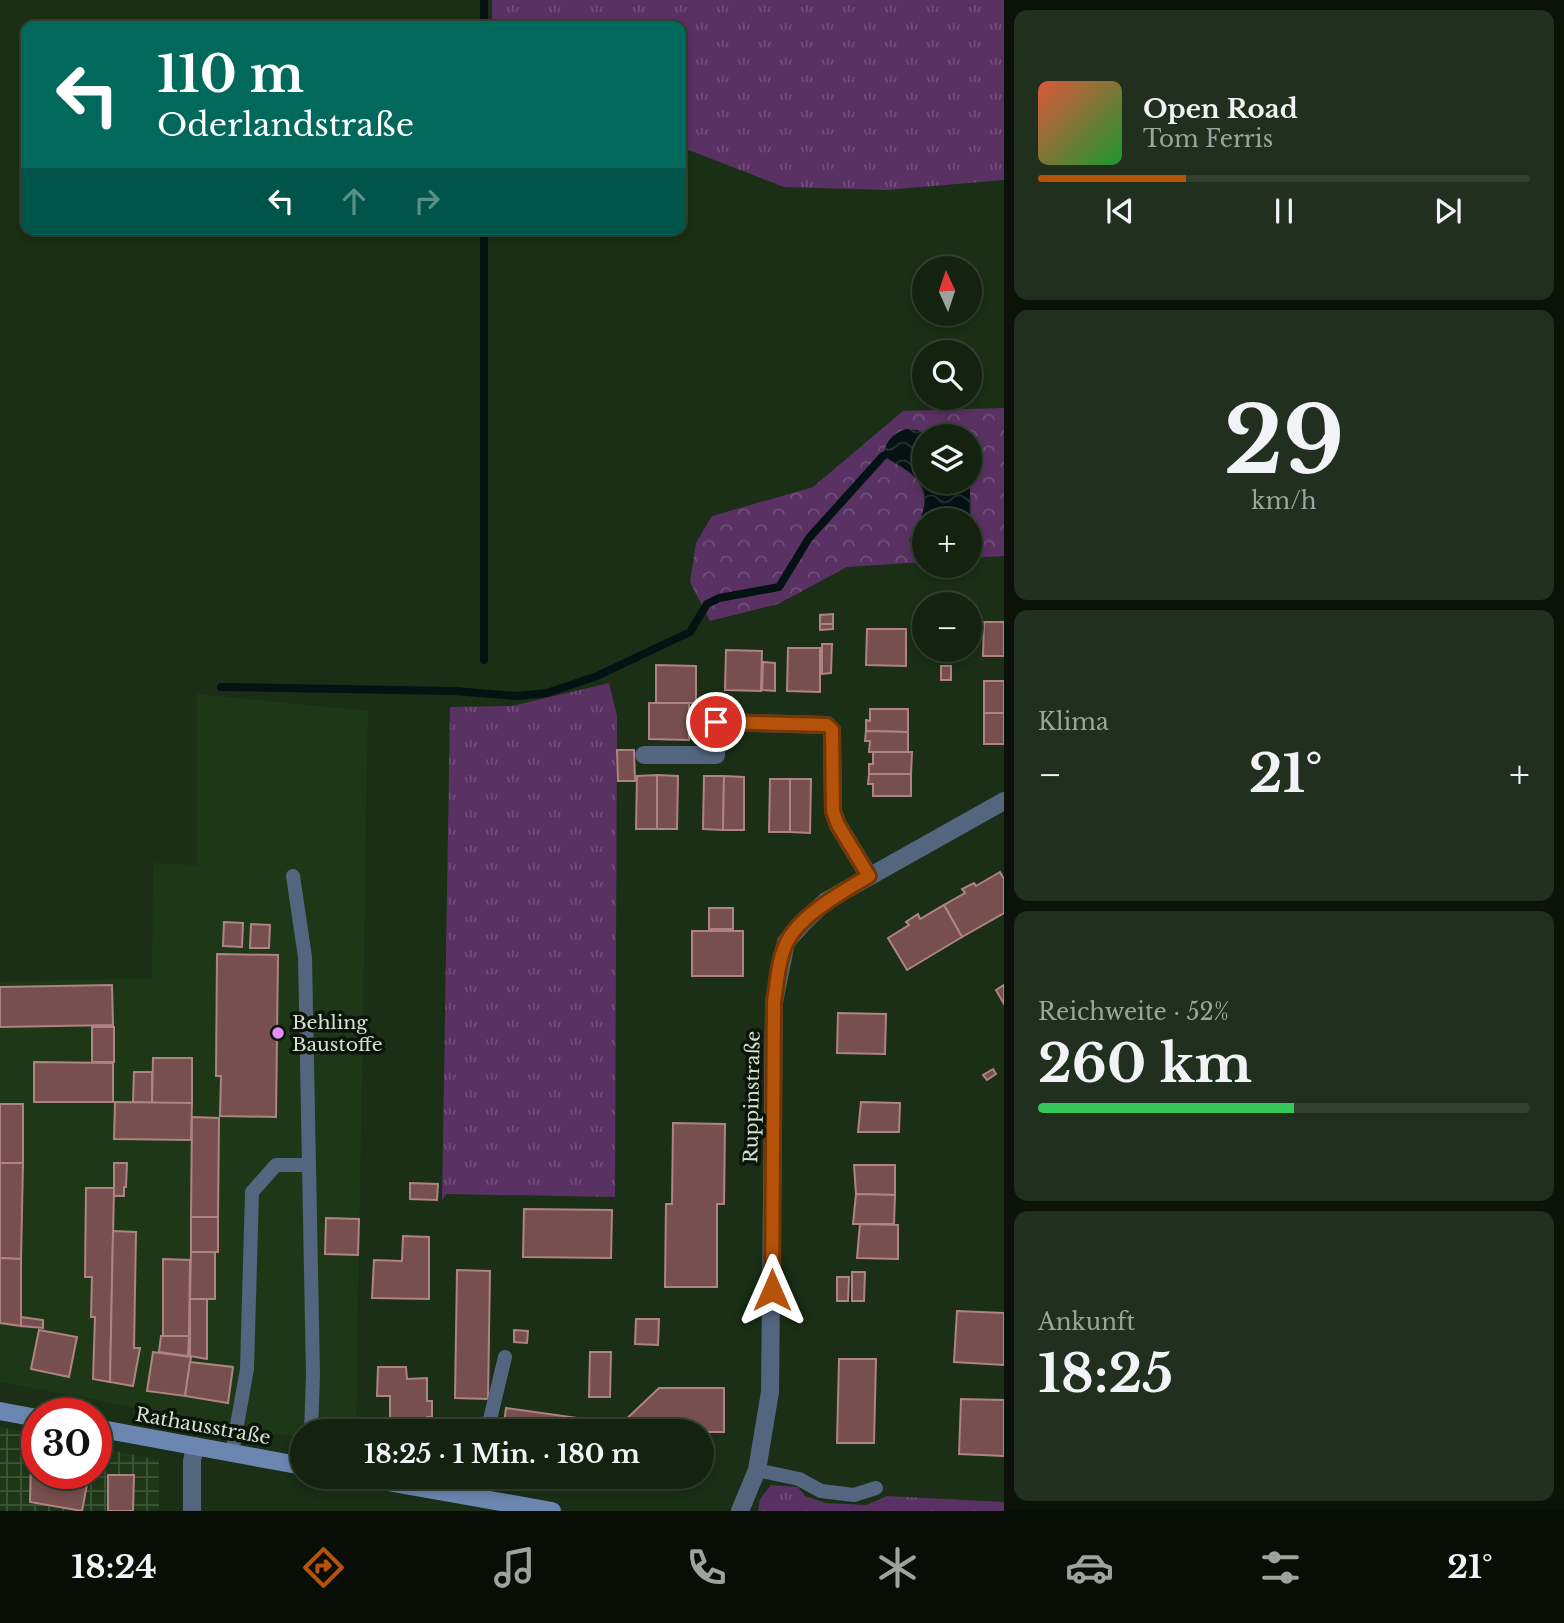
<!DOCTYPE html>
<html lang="de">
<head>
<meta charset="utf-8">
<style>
	:root { --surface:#142310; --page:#212f1e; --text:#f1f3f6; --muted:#9da49f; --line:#334030; --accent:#b45309 }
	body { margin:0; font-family:"Libre Baskerville",serif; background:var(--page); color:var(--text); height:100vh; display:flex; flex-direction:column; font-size:26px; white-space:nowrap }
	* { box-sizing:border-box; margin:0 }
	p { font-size:23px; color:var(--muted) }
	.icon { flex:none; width:38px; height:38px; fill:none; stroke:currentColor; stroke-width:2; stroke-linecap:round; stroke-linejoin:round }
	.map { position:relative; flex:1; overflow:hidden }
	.details { display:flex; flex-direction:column; gap:10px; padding:10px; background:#0b1309; width:560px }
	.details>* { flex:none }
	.hud { position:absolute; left:21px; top:21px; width:665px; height:214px; border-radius:14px; box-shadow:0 4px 10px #0003,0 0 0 2px var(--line); background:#00695c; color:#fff; overflow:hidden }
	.needle { width:46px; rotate:357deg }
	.tools { position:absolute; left:912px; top:256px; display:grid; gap:14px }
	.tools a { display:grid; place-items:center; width:70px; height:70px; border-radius:50%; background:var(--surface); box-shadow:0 4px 10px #0003,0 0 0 2px var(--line); font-size:35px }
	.speed { position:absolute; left:21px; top:1398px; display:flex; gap:14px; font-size:35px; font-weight:700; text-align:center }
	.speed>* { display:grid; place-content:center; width:91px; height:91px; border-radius:50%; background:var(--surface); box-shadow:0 4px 10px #0003,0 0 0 2px var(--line); line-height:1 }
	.speed .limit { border:10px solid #d22; background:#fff; color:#111 }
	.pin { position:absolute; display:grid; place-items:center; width:60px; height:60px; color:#fff; margin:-30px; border:4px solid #fff; border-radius:50%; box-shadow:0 2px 7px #0007 }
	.me { position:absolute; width:77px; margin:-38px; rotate:0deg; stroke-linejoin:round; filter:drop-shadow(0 0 5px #0008) }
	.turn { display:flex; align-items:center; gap:24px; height:147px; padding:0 21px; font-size:32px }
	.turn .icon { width:91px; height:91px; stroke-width:2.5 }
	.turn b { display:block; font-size:49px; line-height:60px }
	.lanes { display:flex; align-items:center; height:66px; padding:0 21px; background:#0003; justify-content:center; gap:35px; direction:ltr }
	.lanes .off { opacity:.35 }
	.big { font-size:52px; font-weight:700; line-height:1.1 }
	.details .tile { flex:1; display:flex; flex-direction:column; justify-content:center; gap:10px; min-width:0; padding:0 24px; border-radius:14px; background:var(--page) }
	.details .dial { align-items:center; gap:0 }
	.dial b { font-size:91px; line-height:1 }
	.song { display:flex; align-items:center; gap:21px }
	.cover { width:84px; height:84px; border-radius:10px; background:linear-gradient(135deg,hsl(10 70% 55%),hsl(130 70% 35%)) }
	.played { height:7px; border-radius:4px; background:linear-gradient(90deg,var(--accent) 30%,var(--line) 30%) }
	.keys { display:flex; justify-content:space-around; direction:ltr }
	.heat { display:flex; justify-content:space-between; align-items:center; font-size:38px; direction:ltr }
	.charge { height:10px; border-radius:5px; background:linear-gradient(90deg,#34c759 52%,var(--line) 0) }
	.trip { position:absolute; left:290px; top:1419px; width:424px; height:70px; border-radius:35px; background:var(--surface); box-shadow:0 4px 10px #0003,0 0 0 2px var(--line); font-weight:700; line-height:70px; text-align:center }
	.dock { display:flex; height:112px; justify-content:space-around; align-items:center; background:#080e06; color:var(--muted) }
	.dock .icon { width:49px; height:49px }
	.dock .on { color:var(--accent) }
	.dock b { font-size:32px; color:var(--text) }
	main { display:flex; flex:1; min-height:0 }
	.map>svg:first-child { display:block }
	.built { fill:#1e3817 }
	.industrial { fill:url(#industrial-grid) }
	.grass { fill:url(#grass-tufts) }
	.forest { fill:url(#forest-crowns) }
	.water { fill:url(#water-waves) }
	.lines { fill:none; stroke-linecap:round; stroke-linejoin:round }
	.stream { stroke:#041213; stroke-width:8 }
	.building { fill:#764f4e; stroke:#af8383; stroke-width:2 }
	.lane { stroke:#54657f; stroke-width:14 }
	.street { stroke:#54657f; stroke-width:18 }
	.secondary { stroke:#6b86b0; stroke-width:18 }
	.route-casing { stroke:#753606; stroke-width:18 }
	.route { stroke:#b45309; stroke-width:12 }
	.poi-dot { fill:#e88eff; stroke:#0b1509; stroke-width:2.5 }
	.labels { text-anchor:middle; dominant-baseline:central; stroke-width:7; stroke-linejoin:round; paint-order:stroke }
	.poi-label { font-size:19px; fill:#d3e1d0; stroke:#0b1509; text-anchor:start }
	.street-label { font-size:19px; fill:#d3e1d0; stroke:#0b1509 }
</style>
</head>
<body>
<main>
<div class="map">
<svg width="1004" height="1511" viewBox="0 0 1004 1511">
	<defs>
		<pattern id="industrial-grid" width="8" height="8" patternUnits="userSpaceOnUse" patternTransform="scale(1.75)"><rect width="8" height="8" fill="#1e3817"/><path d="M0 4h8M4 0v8" fill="none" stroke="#3e5438"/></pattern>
		<pattern id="grass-tufts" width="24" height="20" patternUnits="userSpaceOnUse" patternTransform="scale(1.75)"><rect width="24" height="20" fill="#593163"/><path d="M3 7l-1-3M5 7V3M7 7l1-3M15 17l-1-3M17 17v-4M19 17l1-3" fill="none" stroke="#704f78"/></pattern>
		<pattern id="forest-crowns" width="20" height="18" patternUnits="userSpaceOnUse" patternTransform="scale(1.75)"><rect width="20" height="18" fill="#593163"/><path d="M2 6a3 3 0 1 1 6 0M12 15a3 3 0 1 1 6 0" fill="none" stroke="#704f78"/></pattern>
		<pattern id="water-waves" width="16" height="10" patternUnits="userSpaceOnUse" patternTransform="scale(1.75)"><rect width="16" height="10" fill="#041213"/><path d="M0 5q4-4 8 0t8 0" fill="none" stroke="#283434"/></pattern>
	</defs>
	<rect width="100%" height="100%" fill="#1a2f15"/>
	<!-- built -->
	<path class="built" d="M197,694l171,17 -12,720 -53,1v7l-303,-57v-400l152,-4 1,-115 44,2z"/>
	<!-- industrial -->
	<path class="industrial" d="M0,1427l37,8v39h59v-27l63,13v51h-159z"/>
	<!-- grass -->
	<g class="grass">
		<path d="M492,0h512v180l-118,10 -102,-3 -103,-40v-121h-189z"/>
		<path d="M609,683l8,33 -2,481 -169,-3 -4,7 8,-494 62,-1z"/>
		<path d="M771,1485l27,2 7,9 21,7 40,2 21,-9 117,6v9h-246l2,-12z"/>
	</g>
	<!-- forest -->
	<path class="forest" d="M1004,408v148l-34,2c-1,-18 4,-63 -3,-77h3v-45h-44l-8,-6 -7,42c22,25 13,42 -1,68l14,5v17l-77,5 -69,37 -68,17 -20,-39 6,-39 16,-27 101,-29 90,-76z"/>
	<!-- water -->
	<path class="water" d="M906,429l12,1 8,6 -2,45h43l3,5 -1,34h-45v25l-15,-4c28,-49 20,-59 -26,-85 3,-15 9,-22 23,-27z"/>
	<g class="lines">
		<!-- stream -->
		<g class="stream">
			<path d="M484,0v26"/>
			<path d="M484,660v-431"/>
			<path d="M221,687l233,4 62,5 31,-3 50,-17 93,-44 17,-28 12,-6 60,-11 30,-49 74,-82"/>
		</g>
	</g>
	<!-- building -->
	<g class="building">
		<path d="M833,614v10h-13v-9z"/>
		<path d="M984,622h20v34h-21z"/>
		<path d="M820,624h13v5l-13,1z"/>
		<path d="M867,629h39v37l-40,-1z"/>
		<path d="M822,644h10l-1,29 -9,1z"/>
		<path d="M788,648h32v44l-33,-1z"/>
		<path d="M726,650l36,1 -1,40 -36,-1z"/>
		<path d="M763,662l12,1v28l-13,-1z"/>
		<path d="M656,665l40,1v37h-40z"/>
		<rect x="941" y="666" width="10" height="14"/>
		<rect x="984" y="681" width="20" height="32"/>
		<path d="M649,703h40v37l-40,-1z"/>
		<path d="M870,709h38v23l-42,-1v-11l4,1z"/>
		<rect x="984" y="713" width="20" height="31"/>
		<path d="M866,731l42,1v20h-39l1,-11h-5z"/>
		<path d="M617,750h17l1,31h-17z"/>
		<path d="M873,752h39l-1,22h-42v-10h4z"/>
		<path d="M869,774h42v22h-38v-12h-5z"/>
		<path d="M657,775v54h-21l1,-53z"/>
		<path d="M657,775l21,1 -1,53h-20z"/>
		<path d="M704,776h20l-1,54 -20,-1z"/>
		<path d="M724,776l20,1v53h-21z"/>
		<path d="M770,779h20v53h-21z"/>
		<path d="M790,779h21l-1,54 -20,-1z"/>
		<path d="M1000,872l4,7v34l-42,24 -18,-32 21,-12 -3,-4 12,-6 2,3z"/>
		<path d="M944,905l18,32 -55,33 -19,-32 21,-13 -3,-3 12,-8 2,5z"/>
		<rect x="709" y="908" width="24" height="21"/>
		<path d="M224,922l19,1 -1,24 -19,-1z"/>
		<path d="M251,924l19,1 -1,23h-19z"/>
		<rect x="692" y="931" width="51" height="45"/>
		<path d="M217,954l61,1 -2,162 -56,-1 1,-40h-5z"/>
		<path d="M112,985l1,40 -113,2v-40z"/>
		<path d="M1004,985v19l-8,-14z"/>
		<path d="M838,1013l48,1 -1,40 -48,-1z"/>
		<rect x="92" y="1027" width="22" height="35"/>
		<path d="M153,1058h39v45h-40z"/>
		<path d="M34,1062l79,1v39h-79z"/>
		<path d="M993,1069l3,5 -9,6 -4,-5z"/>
		<path d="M134,1072h18v31l-19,-1z"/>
		<path d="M115,1102l77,1 -1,37 -77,-1z"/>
		<path d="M861,1102l39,1 -1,29h-41z"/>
		<rect x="0" y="1104" width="23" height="59"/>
		<path d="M192,1117l27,1 -1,99h-27z"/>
		<path d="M673,1123l52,1 -1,80h-7v83h-52l1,-83h6z"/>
		<path d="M0,1163h23l-2,96 -21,-1z"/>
		<path d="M114,1163h13l-1,24h-2v9h-10z"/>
		<path d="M854,1165h41v30l-39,-1z"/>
		<path d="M410,1183l28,1 -1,16 -27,-1z"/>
		<path d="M86,1188h28l-4,194 -17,-3 2,-62h-4l1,-40h-7z"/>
		<path d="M856,1194l39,1 -1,29h-41z"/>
		<path d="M524,1209l88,1 -1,48 -88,-1z"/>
		<rect x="191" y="1217" width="27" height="35"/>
		<path d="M326,1218l33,1 -1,36 -33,-1z"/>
		<path d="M860,1224l38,1v34l-41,-1z"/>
		<path d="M113,1231l23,1 -2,116h6l-7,38 -23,-4z"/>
		<path d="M403,1236l26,1v62l-57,-1 2,-38 28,1z"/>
		<path d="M191,1252h24v47h-25z"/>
		<path d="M0,1258l21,1v67l-21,-3z"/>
		<path d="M163,1259l27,1 -1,76h-26z"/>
		<path d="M457,1270l33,1 -2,128 -33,-1z"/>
		<path d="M852,1272h13l-1,29h-12z"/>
		<path d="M837,1277h12l-1,24h-11z"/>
		<path d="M190,1299h17v60l-17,-3z"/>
		<path d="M957,1311l47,2v52l-50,-3z"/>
		<path d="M21,1317l22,3v8l-22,-2z"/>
		<path d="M636,1319h23l-1,26 -23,-1z"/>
		<path d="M39,1330l38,7 -8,40 -38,-8z"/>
		<path d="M514,1330l14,1 -1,12 -13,-1z"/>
		<path d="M161,1336h28l-1,20 -29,-4z"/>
		<path d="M153,1352l38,5 -6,39 -38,-5z"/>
		<path d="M590,1352h21l-1,45h-21z"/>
		<path d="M839,1359h37l-2,84h-37z"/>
		<path d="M190,1362l43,5 -5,36 -43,-7z"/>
		<path d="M378,1367h28l1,12 20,-1v23h5v16h-5v5h-37v-26h-13z"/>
		<path d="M659,1388h65v44h-106v-5z"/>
		<path d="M961,1399l43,1v56l-45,-2z"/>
		<path d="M506,1408l79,11 -1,13h-81z"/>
		<path d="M31,1460l6,1v13h52l-7,37 -52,-9z"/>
		<path d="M108,1475h26l-1,36h-25z"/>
		<path d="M619,1477h44v8l-44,1z"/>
	</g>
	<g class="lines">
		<!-- lane -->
		<g class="lane">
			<path d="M293,876l12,81 8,418 -2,57"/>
			<path d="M487,1432l18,-75"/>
			<path d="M232,1453l15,-84 5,-177 24,-27h32"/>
			<path d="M757,1470l42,9 22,12 33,4 22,-7"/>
			<path d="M478,1498l3,-21"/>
		</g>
		<!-- street -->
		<g class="street">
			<path d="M644,755h72l1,-33 110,3 5,5 1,81 5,14 31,51"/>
			<path d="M192,1511v-50l3,-15"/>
			<path d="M740,1511l17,-41 13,-78 4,-390 12,-60 18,-20 22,-21 178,-100"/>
		</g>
		<!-- secondary -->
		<g class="secondary">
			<path d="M0,1411l37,7"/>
			<path d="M96,1428l207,38"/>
			<path d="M359,1477l193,34"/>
		</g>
	</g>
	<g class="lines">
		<defs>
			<path id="route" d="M716,722l111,3 5,5 1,81 5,14 31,51c-25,15 -71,40 -83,68 -8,17 -9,39 -12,58l-2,288"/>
		</defs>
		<!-- route casing -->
		<use href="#route" class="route-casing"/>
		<!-- route -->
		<use href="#route" class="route"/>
	</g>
	<!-- markers -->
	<circle class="poi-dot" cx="278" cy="1033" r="7"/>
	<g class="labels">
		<!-- poi labels -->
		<g class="poi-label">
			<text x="292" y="1022">Behling<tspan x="292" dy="22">Baustoffe</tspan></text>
		</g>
		<!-- street labels -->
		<g class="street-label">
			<text transform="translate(752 1097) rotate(-89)">Ruppinstraße</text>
			<text transform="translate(203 1426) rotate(10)">Rathausstraße</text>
		</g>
	</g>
</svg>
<div class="tools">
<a><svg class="needle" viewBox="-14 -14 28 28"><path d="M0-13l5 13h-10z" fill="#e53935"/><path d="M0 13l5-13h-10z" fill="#9da49f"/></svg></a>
<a><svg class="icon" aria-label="search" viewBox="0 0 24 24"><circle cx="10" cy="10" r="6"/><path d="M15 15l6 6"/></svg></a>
<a><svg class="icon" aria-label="layers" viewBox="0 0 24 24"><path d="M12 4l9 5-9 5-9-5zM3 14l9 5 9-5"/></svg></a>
<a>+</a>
<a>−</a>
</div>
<div class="speed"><div class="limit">30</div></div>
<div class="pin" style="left:716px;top:722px;background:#d93025"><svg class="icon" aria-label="arrive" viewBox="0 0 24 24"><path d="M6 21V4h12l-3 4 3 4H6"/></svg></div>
<svg class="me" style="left:772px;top:1290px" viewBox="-20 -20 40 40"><path d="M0-17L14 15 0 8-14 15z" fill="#b45309" stroke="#fff" stroke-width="4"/></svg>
<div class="trip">18:25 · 1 Min. · 180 m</div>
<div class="hud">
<div class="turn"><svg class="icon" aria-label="left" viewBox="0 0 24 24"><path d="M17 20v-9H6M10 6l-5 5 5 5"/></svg><div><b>110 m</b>Oderlandstraße</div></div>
<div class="lanes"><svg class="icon" aria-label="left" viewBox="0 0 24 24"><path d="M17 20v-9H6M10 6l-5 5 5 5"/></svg><svg class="icon off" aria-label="ahead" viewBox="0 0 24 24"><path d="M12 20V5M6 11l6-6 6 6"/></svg><svg class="icon off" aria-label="right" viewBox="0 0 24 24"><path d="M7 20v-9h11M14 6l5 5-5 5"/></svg></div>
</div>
</div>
<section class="details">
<div class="tile">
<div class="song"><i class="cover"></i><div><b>Open Road</b><p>Tom Ferris</p></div></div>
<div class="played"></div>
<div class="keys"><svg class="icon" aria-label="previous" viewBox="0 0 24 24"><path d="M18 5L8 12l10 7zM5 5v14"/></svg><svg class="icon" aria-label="pause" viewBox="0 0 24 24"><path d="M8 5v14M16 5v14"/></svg><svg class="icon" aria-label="next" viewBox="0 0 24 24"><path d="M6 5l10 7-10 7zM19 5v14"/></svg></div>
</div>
<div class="tile dial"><b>29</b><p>km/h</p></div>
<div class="tile"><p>Klima</p>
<div class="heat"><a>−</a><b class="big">21°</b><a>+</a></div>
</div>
<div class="tile"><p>Reichweite · 52%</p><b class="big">260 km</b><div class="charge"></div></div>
<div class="tile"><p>Ankunft</p><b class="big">18:25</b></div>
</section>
</main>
<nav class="dock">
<b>18:24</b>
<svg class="icon on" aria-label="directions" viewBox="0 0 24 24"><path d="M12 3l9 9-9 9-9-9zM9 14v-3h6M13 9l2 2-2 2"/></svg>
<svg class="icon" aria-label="music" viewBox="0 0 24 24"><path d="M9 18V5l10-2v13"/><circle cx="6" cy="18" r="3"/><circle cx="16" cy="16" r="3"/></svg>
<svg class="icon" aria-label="phone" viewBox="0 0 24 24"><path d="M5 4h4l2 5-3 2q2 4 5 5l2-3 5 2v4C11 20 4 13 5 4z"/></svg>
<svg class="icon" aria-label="climate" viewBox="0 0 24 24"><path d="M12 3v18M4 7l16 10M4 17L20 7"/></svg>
<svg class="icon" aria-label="car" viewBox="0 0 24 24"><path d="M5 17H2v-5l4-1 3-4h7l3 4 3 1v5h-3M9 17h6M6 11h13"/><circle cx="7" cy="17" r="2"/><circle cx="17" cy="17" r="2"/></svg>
<svg class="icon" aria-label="filters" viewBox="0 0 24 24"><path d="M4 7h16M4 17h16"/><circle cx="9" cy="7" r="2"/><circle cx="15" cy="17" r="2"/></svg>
<b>21°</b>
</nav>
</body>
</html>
